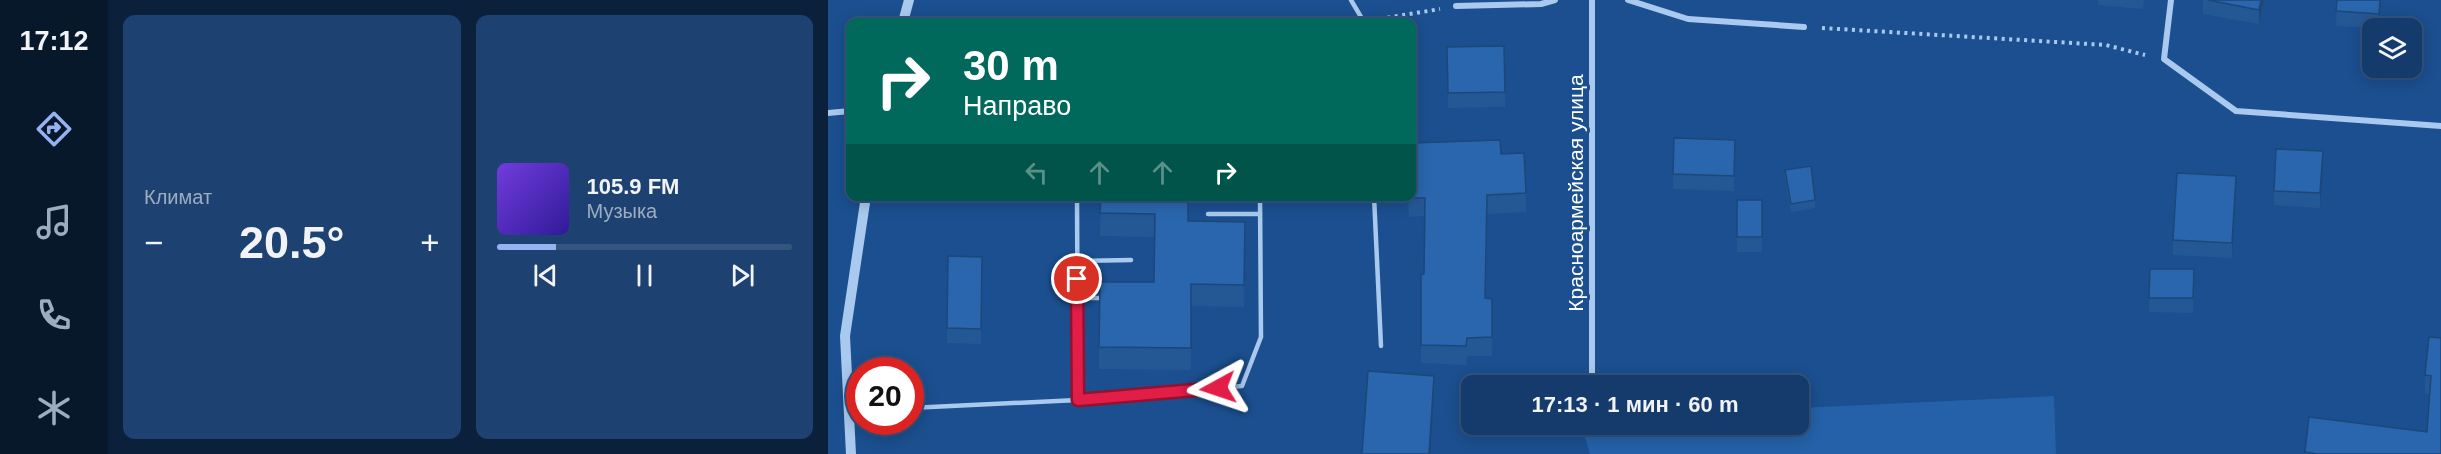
<!DOCTYPE html>
<html lang="ru">
<head>
<meta charset="utf-8">
<style>
	:root { --surface:#143b6b; --page:#1d4271; --text:#f1f3f6; --muted:#9dadc1; --line:#33557e; --accent:#95b2f1 }
	body { margin:0; font-family:Helvetica,sans-serif; background:var(--page); color:var(--text); height:100vh; display:flex; flex-direction:column; font-size:22px; white-space:nowrap }
	* { box-sizing:border-box; margin:0 }
	p { font-size:20px; color:var(--muted) }
	.icon { flex:none; width:33px; height:33px; fill:none; stroke:currentColor; stroke-width:2; stroke-linecap:round; stroke-linejoin:round }
	.map { position:relative; flex:1; overflow:hidden }
	.drawer { display:flex; flex-direction:column; gap:15px; padding:15px; background:#0b203b; width:720px }
	.drawer>* { flex:none }
	.top-card { position:absolute; left:18px; top:18px; width:570px; height:183px; border-radius:12px; box-shadow:0 3px 15px #0003,0 0 0 2px var(--line); background:#00695c; color:#fff; overflow:hidden }
	.controls { position:absolute; left:1534px; top:18px; display:grid; gap:12px }
	.controls a { display:grid; place-items:center; width:60px; height:60px; border-radius:12px; background:var(--surface); box-shadow:0 3px 15px #0003,0 0 0 2px var(--line); font-size:30px }
	.speed { position:absolute; left:18px; top:357px; display:flex; gap:12px; font-size:30px; font-weight:700; text-align:center }
	.speed>* { display:grid; place-content:center; width:78px; height:78px; border-radius:50%; background:var(--surface); box-shadow:0 3px 15px #0003,0 0 0 2px var(--line); line-height:1 }
	.speed .limit { border:9px solid #d22; background:#fff; color:#111 }
	.pin { position:absolute; display:grid; place-items:center; width:51px; height:51px; color:#fff; margin:-26px; border:3px solid #fff; border-radius:50%; box-shadow:0 2px 6px #0007 }
	.me { position:absolute; width:66px; margin:-33px; rotate:265deg; stroke-linejoin:round; filter:drop-shadow(0 0 4px #0008) }
	.turn { display:flex; align-items:center; gap:21px; height:126px; padding:0 18px; font-size:27px }
	.turn .icon { width:78px; height:78px; stroke-width:2.5 }
	.turn b { display:block; font-size:42px; line-height:51px }
	.lanes { display:flex; align-items:center; height:57px; padding:0 18px; background:#0003; justify-content:center; gap:30px; direction:ltr }
	.lanes .off { opacity:.35 }
	.big { font-size:45px; font-weight:600; line-height:1.1 }
	.drawer .card { flex:1; display:flex; flex-direction:column; justify-content:center; gap:9px; min-width:0; padding:0 21px; border-radius:12px; background:var(--page) }
	.song { display:flex; align-items:center; gap:18px }
	.cover { width:72px; height:72px; border-radius:9px; background:linear-gradient(135deg,hsl(260 70% 55%),hsl(250 70% 35%)) }
	.played { height:6px; border-radius:3px; background:linear-gradient(90deg,var(--accent) 20%,var(--line) 20%) }
	.keys { display:flex; justify-content:space-around; direction:ltr }
	.heat { display:flex; justify-content:space-between; align-items:center; font-size:33px; direction:ltr }
	.drawer .tiles { flex:1; display:grid; gap:15px; grid-template-columns:repeat(2,1fr) }
	.trip { position:absolute; left:633px; top:375px; width:348px; height:60px; border-radius:12px; background:var(--surface); box-shadow:0 3px 15px #0003,0 0 0 2px var(--line); font-weight:600; line-height:60px; text-align:center }
	main { display:flex; flex:1; min-height:0 }
	.menu { display:flex; flex-direction:column; width:108px; justify-content:space-around; align-items:center; background:#08182b; color:var(--muted) }
	.menu .icon { width:42px; height:42px }
	.menu .on { color:var(--accent) }
	.menu b { font-size:27px; color:var(--text) }
	.map>svg:first-child { display:block }
	.grass { fill:#2461a8 }
	.lines { fill:none; stroke-linecap:round; stroke-linejoin:round }
	.path { stroke:#a9c9ee; stroke-width:4; stroke-dasharray:3 4.5; stroke-linecap:butt }
	.service { stroke:#a9c9ee; stroke-width:4.5 }
	.minor { stroke:#a9c9ee; stroke-width:6 }
	.tertiary { stroke:#a9c9ee; stroke-width:10 }
	.wall { fill:#245895 }
	.shaded-wall { fill:#1d4779 }
	.building { fill:#2a66ad; stroke:#1d4779; stroke-width:1.5 }
	.route-casing { stroke:#92132f; stroke-width:15 }
	.route { stroke:#e11d48; stroke-width:10 }
	.labels { text-anchor:middle; dominant-baseline:central; stroke-width:6; stroke-linejoin:round; paint-order:stroke }
	.street-label { font-size:21px; fill:#fff; stroke:#1b4f8f }
</style>
</head>
<body>
<main>
<nav class="menu">
<b>17:12</b>
<svg class="icon on" aria-label="directions" viewBox="0 0 24 24"><path d="M12 3l9 9-9 9-9-9zM9 14v-3h6M13 9l2 2-2 2"/></svg>
<svg class="icon" aria-label="music" viewBox="0 0 24 24"><path d="M9 18V5l10-2v13"/><circle cx="6" cy="18" r="3"/><circle cx="16" cy="16" r="3"/></svg>
<svg class="icon" aria-label="phone" viewBox="0 0 24 24"><path d="M5 4h4l2 5-3 2q2 4 5 5l2-3 5 2v4C11 20 4 13 5 4z"/></svg>
<svg class="icon" aria-label="climate" viewBox="0 0 24 24"><path d="M12 3v18M4 7l16 10M4 17L20 7"/></svg>
</nav>
<section class="drawer">
<div class="tiles">
<div class="card"><p>Климат</p>
<div class="heat"><a>−</a><b class="big">20.5°</b><a>+</a></div>
</div>
<div class="card">
<div class="song"><i class="cover"></i><div><b>105.9 FM</b><p>Музыка</p></div></div>
<div class="played"></div>
<div class="keys"><svg class="icon" aria-label="previous" viewBox="0 0 24 24"><path d="M18 5L8 12l10 7zM5 5v14"/></svg><svg class="icon" aria-label="pause" viewBox="0 0 24 24"><path d="M8 5v14M16 5v14"/></svg><svg class="icon" aria-label="next" viewBox="0 0 24 24"><path d="M6 5l10 7-10 7zM19 5v14"/></svg></div>
</div>
</div>
</section>
<div class="map">
<svg width="1613" height="454" viewBox="0 0 1613 454">
	<rect width="100%" height="100%" fill="#1b4f8f"/>
	<!-- grass -->
	<path class="grass" d="M1226,396l2,58h-466l-9,-29 217,-1 1,-16z"/>
	<g class="lines">
		<!-- path -->
		<g class="path">
			<path d="M552,19l60,-10"/>
			<path d="M994,28l284,17 39,10"/>
		</g>
		<!-- service -->
		<g class="service">
			<path d="M523,0l13,22"/>
			<path d="M546,196l7,150"/>
			<path d="M380,214h52"/>
			<path d="M249,261l54,-1"/>
			<path d="M249,298h28"/>
			<path d="M250,400l164,-14 19,-49 -1,-141"/>
			<path d="M82,408l168,-8 -1,-204"/>
			<path d="M21,411l11,-1"/>
		</g>
		<!-- minor -->
		<g class="minor">
			<path d="M764,0v386"/>
			<path d="M800,0l60,19 116,8"/>
			<path d="M1343,0l-7,59 72,52 205,15"/>
			<path d="M628,6l85,-2 14,-4"/>
			<path d="M0,113l22,-2"/>
		</g>
		<!-- tertiary -->
		<g class="tertiary">
			<path d="M75,22l6,-22"/>
			<path d="M23,454l-6,-118 21,-140"/>
		</g>
	</g>
	<!-- wall -->
	<g class="wall">
		<path d="M1270,0h46l-1,9 -45,-4z"/>
		<path d="M1375,0h61l-5,24 -56,-10z"/>
		<path d="M1509,0h44l-2,28 -43,-2z"/>
		<path d="M619,47l58,45v15l-57,1z"/>
		<path d="M907,140l-1,51 -61,-2v-15z"/>
		<path d="M673,154l25,39v19l-39,2 -1,84 6,1v57h-25l-1,9 -45,-2v-89h3v-58l-15,1 -1,-21h4z"/>
		<path d="M1495,166l-3,42 -46,-3v-14z"/>
		<path d="M957,170l30,30v8l-24,4 -6,-34z"/>
		<path d="M1408,191l-4,67 -59,-3v-15z"/>
		<path d="M273,196l87,25 57,1 -1,85 -53,-1v64l-92,-1v-22l55,-65 1,-45 -55,-1z"/>
		<rect x="909" y="200" width="25" height="52"/>
		<path d="M120,256l34,1 -1,87 -34,-1z"/>
		<path d="M1322,269h44l-1,44 -44,-1z"/>
		<path d="M1613,338v116h-136l4,-37 118,15 3,-38 -5,-1v-18z"/>
	</g>
	<!-- shaded-wall -->
	<g class="shaded-wall">
		<path d="M1433,0h3l-5,24v-14z"/>
		<path d="M1552,0h1l-2,28v-14z"/>
		<path d="M1495,151v15l-3,42v-15z"/>
		<path d="M1408,176v15l-4,67v-15z"/>
		<path d="M606,376v20l-4,58h-1z"/>
	</g>
	<!-- building -->
	<g class="building">
		<path d="M1380,0h53l-2,10z"/>
		<path d="M1509,0h43l-1,14 -43,-3z"/>
		<path d="M676,46l1,46 -57,1 -1,-46z"/>
		<path d="M846,138l61,2 -1,36 -61,-2z"/>
		<path d="M672,140l1,14 23,-1 2,40 -39,2 -2,103 7,1v38l-25,1 -1,8 -45,-1v-71h3l1,-76h-16l-1,-2h4v-53z"/>
		<path d="M1448,149l47,2 -3,42 -46,-2z"/>
		<path d="M983,166l4,34 -24,4 -6,-34z"/>
		<path d="M1349,173l59,3 -4,67 -59,-3z"/>
		<path d="M273,196h87v25l57,1 -1,63 -53,-1v64l-92,-1 1,-65h54l1,-68 -55,-1z"/>
		<rect x="909" y="200" width="25" height="37"/>
		<path d="M120,256l34,1 -1,72 -34,-1z"/>
		<path d="M1322,269h44l-1,29h-44z"/>
		<path d="M1601,337l12,1v116h-123l-13,-2 4,-35 118,15 4,-56 -6,-1z"/>
		<path d="M540,371l66,5 -5,78h-67z"/>
	</g>
	<g class="lines">
		<defs>
			<path id="route" d="M249,279l1,121 140,-12"/>
		</defs>
		<!-- route casing -->
		<use href="#route" class="route-casing"/>
		<!-- route -->
		<use href="#route" class="route"/>
	</g>
	<g class="labels">
		<!-- street labels -->
		<g class="street-label">
			<text transform="translate(747 193) rotate(-90)">Красноармейская улица</text>
		</g>
	</g>
</svg>
<div class="controls">
<a><svg class="icon" aria-label="layers" viewBox="0 0 24 24"><path d="M12 4l9 5-9 5-9-5zM3 14l9 5 9-5"/></svg></a>
</div>
<div class="speed"><div class="limit">20</div></div>
<div class="pin" style="left:249px;top:279px;background:#d93025"><svg class="icon" aria-label="arrive" viewBox="0 0 24 24"><path d="M6 21V4h12l-3 4 3 4H6"/></svg></div>
<svg class="me" style="left:390px;top:388px" viewBox="-20 -20 40 40"><path d="M0-17L14 15 0 8-14 15z" fill="#e11d48" stroke="#fff" stroke-width="4"/></svg>
<div class="trip">17:13 · 1 мин · 60 m</div>
<div class="top-card">
<div class="turn"><svg class="icon" aria-label="right" viewBox="0 0 24 24"><path d="M7 20v-9h11M14 6l5 5-5 5"/></svg><div><b>30 m</b>Направо</div></div>
<div class="lanes"><svg class="icon off" aria-label="left" viewBox="0 0 24 24"><path d="M17 20v-9H6M10 6l-5 5 5 5"/></svg><svg class="icon off" aria-label="ahead" viewBox="0 0 24 24"><path d="M12 20V5M6 11l6-6 6 6"/></svg><svg class="icon off" aria-label="ahead" viewBox="0 0 24 24"><path d="M12 20V5M6 11l6-6 6 6"/></svg><svg class="icon" aria-label="right" viewBox="0 0 24 24"><path d="M7 20v-9h11M14 6l5 5-5 5"/></svg></div>
</div>
</div>
</main>
</body>
</html>
